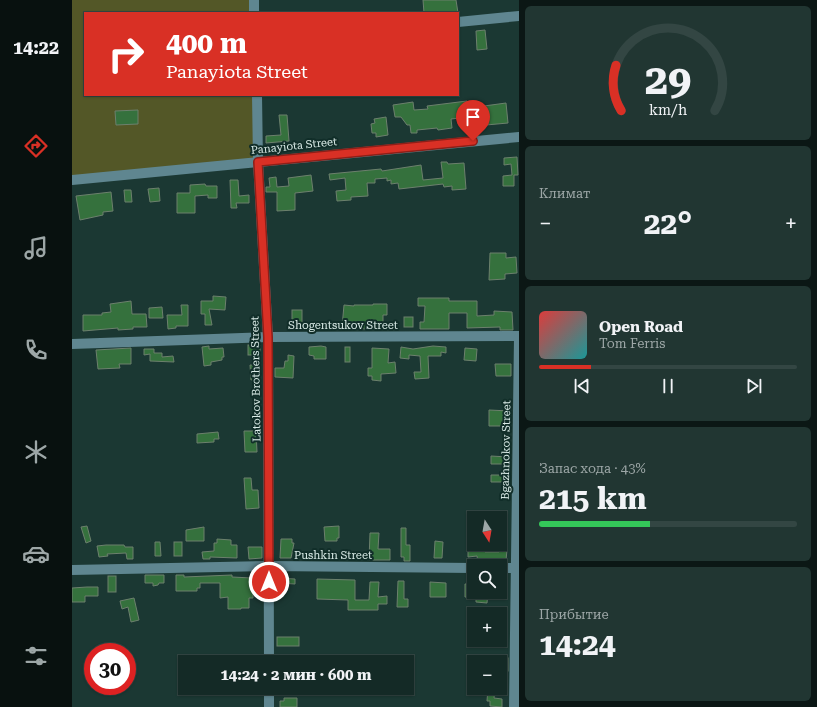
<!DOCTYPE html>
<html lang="ru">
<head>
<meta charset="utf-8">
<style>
	:root { --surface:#142a26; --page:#213632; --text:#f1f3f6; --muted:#9da7a7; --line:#334643; --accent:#d93025 }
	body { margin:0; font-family:"Roboto Serif",serif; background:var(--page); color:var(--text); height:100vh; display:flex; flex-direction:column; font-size:15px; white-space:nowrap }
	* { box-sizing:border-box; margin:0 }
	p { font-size:13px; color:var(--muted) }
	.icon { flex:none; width:22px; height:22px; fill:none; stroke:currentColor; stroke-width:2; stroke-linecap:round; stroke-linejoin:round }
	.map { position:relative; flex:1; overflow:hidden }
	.details { display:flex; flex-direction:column; gap:6px; padding:6px; background:#0b1715; width:298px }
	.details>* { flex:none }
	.top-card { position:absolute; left:12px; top:12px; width:375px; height:84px; border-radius:0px; box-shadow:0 1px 3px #0004,0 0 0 1px var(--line); background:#d93025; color:#fff; overflow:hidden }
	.needle { width:26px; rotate:169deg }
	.fabs { position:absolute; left:395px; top:511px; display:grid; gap:8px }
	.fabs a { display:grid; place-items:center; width:40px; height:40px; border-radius:0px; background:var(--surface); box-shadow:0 1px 3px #0004,0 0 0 1px var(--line); font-size:20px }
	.speed { position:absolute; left:12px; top:643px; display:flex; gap:8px; font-size:20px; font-weight:700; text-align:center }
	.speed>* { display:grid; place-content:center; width:52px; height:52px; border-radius:50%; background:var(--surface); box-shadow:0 1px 3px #0004,0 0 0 1px var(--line); line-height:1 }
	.speed .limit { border:6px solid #d22; background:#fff; color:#111 }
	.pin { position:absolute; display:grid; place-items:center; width:34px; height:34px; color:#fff; margin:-41px -17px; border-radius:50% 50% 50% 0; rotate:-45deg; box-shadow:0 0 4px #0007 }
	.pin .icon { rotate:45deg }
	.me { position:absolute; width:44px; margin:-22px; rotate:0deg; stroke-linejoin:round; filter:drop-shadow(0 0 3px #0008) }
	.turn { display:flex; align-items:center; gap:14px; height:84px; padding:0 16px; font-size:18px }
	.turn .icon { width:52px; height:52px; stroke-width:2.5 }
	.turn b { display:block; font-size:28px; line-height:34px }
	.big { font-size:30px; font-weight:700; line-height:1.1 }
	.details .widget { flex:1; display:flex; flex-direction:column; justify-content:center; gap:6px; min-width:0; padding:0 14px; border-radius:6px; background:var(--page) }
	.details .dial { align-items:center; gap:0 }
	.dial svg { height:104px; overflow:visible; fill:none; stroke:var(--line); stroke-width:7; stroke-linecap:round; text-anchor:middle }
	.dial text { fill:var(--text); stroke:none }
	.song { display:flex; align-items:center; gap:12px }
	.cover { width:48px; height:48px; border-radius:6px; background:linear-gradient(135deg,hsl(0 70% 55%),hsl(180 70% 35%)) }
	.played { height:4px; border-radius:2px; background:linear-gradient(90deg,var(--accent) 20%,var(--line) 20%) }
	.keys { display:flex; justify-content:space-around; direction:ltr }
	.heat { display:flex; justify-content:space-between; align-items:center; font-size:22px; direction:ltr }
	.charge { height:6px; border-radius:3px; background:linear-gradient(90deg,#34c759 43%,var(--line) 0) }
	.trip { position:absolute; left:106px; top:655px; width:236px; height:40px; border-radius:0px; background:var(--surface); box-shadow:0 1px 3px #0004,0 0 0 1px var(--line); font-weight:700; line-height:40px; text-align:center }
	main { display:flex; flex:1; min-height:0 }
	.tabs { display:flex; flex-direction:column; width:72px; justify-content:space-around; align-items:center; background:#08110f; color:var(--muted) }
	.tabs .icon { width:28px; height:28px }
	.tabs .current { color:var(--accent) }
	.tabs b { font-size:18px; color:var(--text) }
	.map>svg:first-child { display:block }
	.green { fill:#535727 }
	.building { fill:#35713d; stroke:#6c806d }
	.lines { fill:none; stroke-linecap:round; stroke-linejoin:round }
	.minor { stroke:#5f8690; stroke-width:10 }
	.route-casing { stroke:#8d1f18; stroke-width:10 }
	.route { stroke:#d93025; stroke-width:7 }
	.labels { text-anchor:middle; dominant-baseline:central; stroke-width:4; stroke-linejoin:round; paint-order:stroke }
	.street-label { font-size:11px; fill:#daebe7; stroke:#112e29 }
</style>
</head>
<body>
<main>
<nav class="tabs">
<b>14:22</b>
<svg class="icon current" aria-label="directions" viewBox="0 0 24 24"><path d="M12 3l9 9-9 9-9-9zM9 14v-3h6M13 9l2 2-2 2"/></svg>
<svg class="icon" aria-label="music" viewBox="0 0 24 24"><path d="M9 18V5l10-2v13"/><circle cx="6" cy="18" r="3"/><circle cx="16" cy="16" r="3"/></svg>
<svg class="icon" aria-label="phone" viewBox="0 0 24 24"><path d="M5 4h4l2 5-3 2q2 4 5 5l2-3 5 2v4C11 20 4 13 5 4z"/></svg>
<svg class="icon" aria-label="climate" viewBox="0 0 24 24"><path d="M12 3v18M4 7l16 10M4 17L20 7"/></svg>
<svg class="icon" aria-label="car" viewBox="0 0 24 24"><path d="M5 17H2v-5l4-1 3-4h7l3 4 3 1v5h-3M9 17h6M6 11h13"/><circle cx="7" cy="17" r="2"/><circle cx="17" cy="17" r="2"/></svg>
<svg class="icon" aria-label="filters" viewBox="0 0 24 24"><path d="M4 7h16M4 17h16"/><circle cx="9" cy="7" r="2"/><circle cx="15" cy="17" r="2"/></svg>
</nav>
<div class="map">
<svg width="447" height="707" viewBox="0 0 447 707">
	<rect width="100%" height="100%" fill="#1b3833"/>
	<!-- green -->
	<path class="green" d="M0,0h182v13h-169v82h172l1,67 -186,18z"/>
	<!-- building -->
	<g class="building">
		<path d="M351,0h33l2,13h-34z"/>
		<path d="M413,30l2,19 -10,1 -1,-19z"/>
		<path d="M395,101l2,16 -18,2 1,9 -14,2 -1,-2 -20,2v3h-6l-1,-8h-3l-6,-8h-6l-2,-12 20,-3 1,8 14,-1 -1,-3z"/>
		<path d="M434,103l2,20 -22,2 -1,-6h-3v-7h2v-6z"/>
		<path d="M66,110v14l-22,1 -1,-14z"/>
		<path d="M207,115h8l2,26 -23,2v-7l15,-1z"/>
		<path d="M314,117l2,18 -12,2v-4h-4l-1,-9 4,-1 -1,-4z"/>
		<path d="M445,157l1,18h-4v11h-11v-10l9,-1 -1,-11 -7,1v-7z"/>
		<path d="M369,162h6l1,2 16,-1 2,26 -14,1v-4l-8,1 -1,-3 -44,5 -1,-6 -7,1v-4l-4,1v-3l-12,1v4h-8l1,13 -17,1v3l-14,1 -1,-10 10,-1 -1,-12 -15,2 -1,-6 52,-5 1,2 39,-6 2,15 20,-2z"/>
		<path d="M239,175l2,16 -18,2v17l-18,1v-19h-11v-5h4l-1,-9 7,-1 1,10 12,-1 -1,-8z"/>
		<path d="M158,180h8l1,16 10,-1v8h-13l1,5h-6z"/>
		<path d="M133,184l1,2h11v12h-9v-3l-13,1v17h-18v-20h13v-8z"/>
		<path d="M87,188l1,13 -10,1 -2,-13z"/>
		<path d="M52,190h7l1,12h-7z"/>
		<path d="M39,192l2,19 -10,1v3l-23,5 -4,-24z"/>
		<path d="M418,253h16v5l10,-1 1,16 -12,1v5l-16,1z"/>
		<path d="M141,296l13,1 -1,13 -16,-1 3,16h-7v-11h-4v-13h12z"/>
		<path d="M346,298h31v3h28v15l17,-1v-4l18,1 1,18h-13v-3l-33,1v-15h-18v16h-29v-7h4l1,-16h-7z"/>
		<path d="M59,301l1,13h14l1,13h-14v2l-15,1v-2l-35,3v-16h19v-2l9,-1 -1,-8z"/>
		<path d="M301,304h14v11h-4v11l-17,-1v4l-24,-2 2,-22 10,1v-1h19z"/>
		<path d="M109,305h7v21h-12v2l-8,1 -1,-14h15z"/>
		<path d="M90,307l1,11h-14v-10z"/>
		<rect x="220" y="310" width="10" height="19"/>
		<rect x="332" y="317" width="9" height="10"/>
		<rect x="176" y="345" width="12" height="10"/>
		<path d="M137,346v3l14,-1 1,9h-2v3l-11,2v3l-7,1 -2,-19z"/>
		<path d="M249,346l5,1v12h-12v-3l-5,-1v-8z"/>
		<path d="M361,346l13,1v6l-5,-1v4h-13l1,22 -14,1 -1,-7h7l-1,-16 -11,-1v4l-9,-1 1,-11 12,2z"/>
		<rect x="273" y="347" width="5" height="15"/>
		<path d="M59,348v16h-12l1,4 -22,1 -2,-19z"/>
		<path d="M300,348l17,1 -1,14 7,-1 1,11 -15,1v7l-9,-1v-4h-4v-8h4z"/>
		<path d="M393,348l12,1 -1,12 -12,-1z"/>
		<path d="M72,349h10v4h8v4l11,-1 1,6 -24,-1v-7l-6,1z"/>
		<path d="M216,355l6,1 -1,22 -18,-1v-9h9l1,-7h3z"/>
		<path d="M423,364h16v12h-15z"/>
		<path d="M178,365h8l1,14 -8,1z"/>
		<path d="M417,410l21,1v15h-21z"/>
		<path d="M172,431h12l1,21h-12z"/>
		<path d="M146,432l1,7h-5v3l-17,1v-9z"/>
		<path d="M419,456l17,1v7h-17z"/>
		<path d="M419,475h17l-1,7h-16z"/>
		<path d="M172,478h7l1,12h6l1,18 -13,1z"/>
		<path d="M15,526l4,15 -5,2 -5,-16z"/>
		<path d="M267,526v12h-2v3h-12l-1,-14z"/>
		<path d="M132,527v14h-18v-11z"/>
		<path d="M329,528h5v17h4v16h-6v-4h-3z"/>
		<path d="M298,533h9l-1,16h12v11h-21z"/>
		<path d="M145,539l14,1v5h6v13l-27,-1v2h-7l-1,-7 12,-1v-8h3z"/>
		<path d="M209,539h11v4h2l-3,15h-11z"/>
		<path d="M363,541l8,1 -1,16h-8z"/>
		<path d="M83,542h5l1,14h-6z"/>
		<rect x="102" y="542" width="8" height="14"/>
		<path d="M34,545h18l1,2h8v12h-6l-1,-6 -19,1 1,2 -9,1 -2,-11z"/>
		<path d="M396,546l17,1v5h14v-3l8,1 -1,10h-18v3h-10l-1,-7 -9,1z"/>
		<path d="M176,547h14v11l-13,1z"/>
		<path d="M73,575h19v8h-5l-1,2 -5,1v-3h-8z"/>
		<path d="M104,575h8v2l48,-2v2l20,1v4l3,1v10h-2v5h-4v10h-8v1h-13v-12l-8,1v-15h-20v5h-3v3h-21z"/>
		<rect x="36" y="576" width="8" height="16"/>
		<path d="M207,578l16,1v5l-16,-1z"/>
		<path d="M245,579l38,1v20h14l1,-18h9l-1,15 9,-1v8h-9v6h-30v-10l-31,-1z"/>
		<path d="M326,581h6v18h4v8h-11z"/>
		<path d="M358,582l16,1v14h-16z"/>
		<path d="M393,584h8l-1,8h16l-1,11 -11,-1v-4l-11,-1z"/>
		<path d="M15,587h11v9h-13v6h-13v-14z"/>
		<path d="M62,598l5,22 -8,2 -3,-15 -6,2 -2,-8z"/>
		<rect x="205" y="637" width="22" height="9"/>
		<rect x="428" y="658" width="8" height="13"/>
		<path d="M416,688h7l-1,10 8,1v8l-12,-1v-5h-3z"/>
		<path d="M212,698h13v9h-17v-6h4z"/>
	</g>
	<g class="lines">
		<!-- minor -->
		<g class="minor">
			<path d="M182,0v13"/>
			<path d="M386,22l61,-6"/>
			<path d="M185,95l1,67 10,175 1,325"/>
			<path d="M0,180l447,-43"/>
			<path d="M0,344l196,-7 251,-1"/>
			<path d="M428,568h19"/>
			<path d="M0,570l197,-4 205,2"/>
			<path d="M197,688v19"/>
			<path d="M442,707l5,-370"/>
		</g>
	</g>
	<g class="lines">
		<defs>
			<path id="route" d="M197,582l-1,-245 -10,-175 215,-21"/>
		</defs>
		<!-- route casing -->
		<use href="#route" class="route-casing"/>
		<!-- route -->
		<use href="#route" class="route"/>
	</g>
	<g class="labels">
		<!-- street labels -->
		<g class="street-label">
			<text transform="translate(222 146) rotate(-6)">Panayiota Street</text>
			<text x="271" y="325">Shogentsukov Street</text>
			<text transform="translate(184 379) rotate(-91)">Latokov Brothers Street</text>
			<text transform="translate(434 450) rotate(-89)">Bgazhnokov Street</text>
			<text x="261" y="555">Pushkin Street</text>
		</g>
	</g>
</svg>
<div class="fabs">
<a><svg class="needle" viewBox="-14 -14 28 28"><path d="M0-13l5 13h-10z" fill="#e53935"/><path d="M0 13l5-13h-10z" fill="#9da7a7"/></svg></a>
<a><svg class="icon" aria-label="search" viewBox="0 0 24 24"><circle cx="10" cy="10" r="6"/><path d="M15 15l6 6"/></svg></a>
<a>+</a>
<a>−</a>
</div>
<div class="speed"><div class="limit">30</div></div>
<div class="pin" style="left:401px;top:141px;background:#d93025"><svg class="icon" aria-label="arrive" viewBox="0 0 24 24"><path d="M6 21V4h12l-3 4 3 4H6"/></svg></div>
<svg class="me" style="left:197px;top:582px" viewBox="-20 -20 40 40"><circle r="17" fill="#d93025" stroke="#fff" stroke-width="3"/><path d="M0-11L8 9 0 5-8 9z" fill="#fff"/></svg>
<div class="trip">14:24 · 2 мин · 600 m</div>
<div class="top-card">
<div class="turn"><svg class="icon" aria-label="right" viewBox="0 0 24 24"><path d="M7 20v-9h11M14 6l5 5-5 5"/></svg><div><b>400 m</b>Panayiota Street</div></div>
</div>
</div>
<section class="details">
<div class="widget dial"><svg viewBox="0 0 100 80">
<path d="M14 69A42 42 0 1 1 86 69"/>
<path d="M14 69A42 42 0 0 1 10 34" stroke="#d93025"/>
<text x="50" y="56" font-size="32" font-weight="700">29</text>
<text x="50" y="72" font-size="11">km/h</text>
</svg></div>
<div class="widget"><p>Климат</p>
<div class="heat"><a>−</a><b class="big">22°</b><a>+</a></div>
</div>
<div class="widget">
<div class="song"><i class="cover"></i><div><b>Open Road</b><p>Tom Ferris</p></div></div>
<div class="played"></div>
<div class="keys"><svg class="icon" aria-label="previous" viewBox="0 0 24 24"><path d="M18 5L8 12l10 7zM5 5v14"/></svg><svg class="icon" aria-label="pause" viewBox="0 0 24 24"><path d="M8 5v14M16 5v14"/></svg><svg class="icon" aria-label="next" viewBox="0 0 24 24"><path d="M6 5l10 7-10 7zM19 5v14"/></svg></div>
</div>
<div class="widget"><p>Запас хода · 43%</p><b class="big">215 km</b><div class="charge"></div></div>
<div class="widget"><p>Прибытие</p><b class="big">14:24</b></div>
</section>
</main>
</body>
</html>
